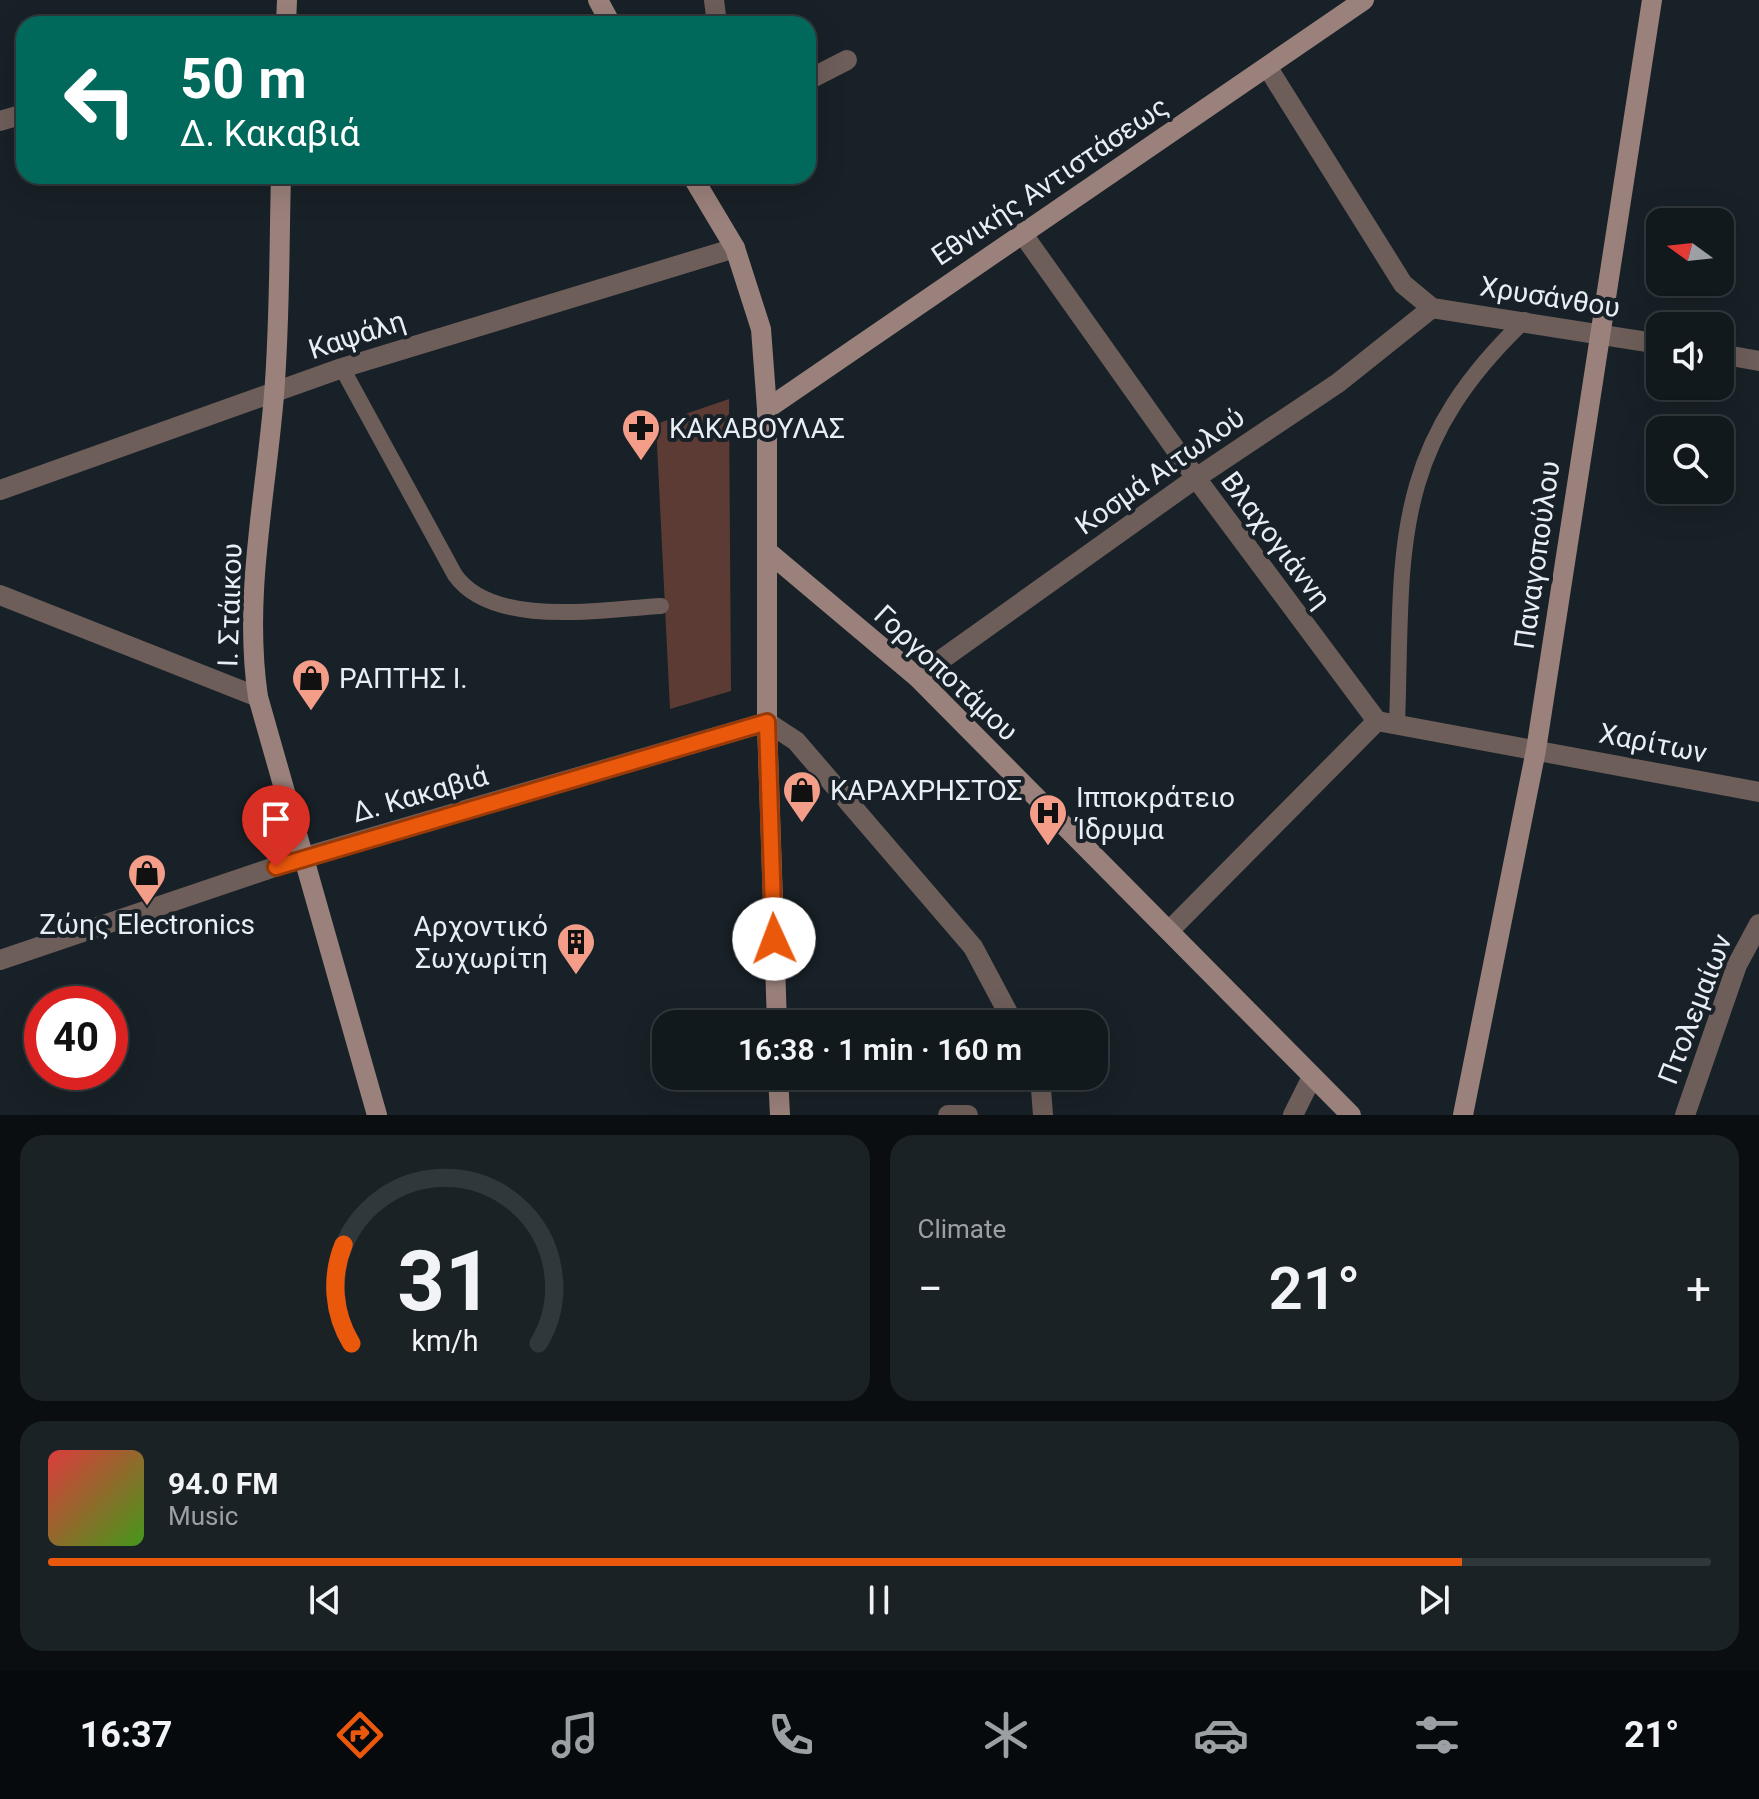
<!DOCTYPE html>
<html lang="en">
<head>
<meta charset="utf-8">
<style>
	:root { --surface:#12191d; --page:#1b2226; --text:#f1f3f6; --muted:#9ca0a4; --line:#31383b; --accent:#ea580c }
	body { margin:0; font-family:Roboto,sans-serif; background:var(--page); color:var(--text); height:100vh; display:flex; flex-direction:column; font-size:30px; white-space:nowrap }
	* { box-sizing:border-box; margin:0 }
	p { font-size:26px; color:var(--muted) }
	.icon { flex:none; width:44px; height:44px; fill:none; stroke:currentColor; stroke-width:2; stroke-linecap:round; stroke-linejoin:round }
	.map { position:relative; height:1115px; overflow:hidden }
	.side { display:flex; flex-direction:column; gap:20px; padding:20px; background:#0a0e10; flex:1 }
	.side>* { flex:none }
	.hud { position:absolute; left:16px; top:16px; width:800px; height:168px; border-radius:24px; box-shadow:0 8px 32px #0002,0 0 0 2px var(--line); background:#00695c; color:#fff; overflow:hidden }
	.needle { width:52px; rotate:285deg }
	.tools { position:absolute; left:1646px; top:208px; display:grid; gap:16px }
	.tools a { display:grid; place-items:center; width:88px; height:88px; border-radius:16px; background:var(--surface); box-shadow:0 8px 32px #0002,0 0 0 2px var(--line); font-size:40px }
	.speed { position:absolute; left:24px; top:986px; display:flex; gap:16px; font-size:40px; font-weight:700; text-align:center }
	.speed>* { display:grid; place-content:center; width:104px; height:104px; border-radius:50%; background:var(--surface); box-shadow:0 8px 32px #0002,0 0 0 2px var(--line); line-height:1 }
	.speed .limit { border:12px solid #d22; background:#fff; color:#111 }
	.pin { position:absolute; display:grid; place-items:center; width:68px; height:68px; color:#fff; margin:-82px -34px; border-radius:50% 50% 50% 0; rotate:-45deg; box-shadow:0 0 8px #0007 }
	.pin .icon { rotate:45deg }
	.me { position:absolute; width:88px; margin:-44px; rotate:358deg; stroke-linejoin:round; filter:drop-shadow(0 0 6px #0008) }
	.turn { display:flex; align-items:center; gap:28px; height:168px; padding:0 32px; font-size:36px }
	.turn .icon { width:104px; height:104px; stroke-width:2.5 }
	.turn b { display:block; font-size:56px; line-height:68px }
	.big { font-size:60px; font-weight:600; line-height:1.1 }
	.side .widget { flex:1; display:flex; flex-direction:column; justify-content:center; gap:12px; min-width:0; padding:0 28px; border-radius:24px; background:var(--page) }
	.side .dial { align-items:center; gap:0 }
	.dial svg { height:208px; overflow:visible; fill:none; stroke:var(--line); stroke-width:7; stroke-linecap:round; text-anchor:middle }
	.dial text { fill:var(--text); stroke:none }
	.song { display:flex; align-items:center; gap:24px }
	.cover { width:96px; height:96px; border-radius:12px; background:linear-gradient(135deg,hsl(0 70% 55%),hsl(100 70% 35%)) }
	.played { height:8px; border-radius:4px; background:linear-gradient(90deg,var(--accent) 85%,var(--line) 85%) }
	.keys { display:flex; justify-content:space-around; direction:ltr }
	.heat { display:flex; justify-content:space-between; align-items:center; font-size:44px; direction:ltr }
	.side .tiles { flex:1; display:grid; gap:20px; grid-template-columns:1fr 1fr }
	.widget:last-child { grid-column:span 2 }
	.trip { position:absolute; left:652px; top:1010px; width:456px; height:80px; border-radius:24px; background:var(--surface); box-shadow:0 8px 32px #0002,0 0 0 2px var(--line); font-weight:600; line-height:80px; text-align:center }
	.tab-bar { display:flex; height:128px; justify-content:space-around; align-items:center; background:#070a0c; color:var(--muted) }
	.tab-bar .icon { width:56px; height:56px }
	.tab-bar .selected { color:var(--accent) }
	.tab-bar b { font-size:36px; color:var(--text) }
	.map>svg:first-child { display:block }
	.green { fill:#5b3b34 }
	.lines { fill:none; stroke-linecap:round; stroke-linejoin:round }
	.lane { stroke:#6e5e5a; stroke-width:16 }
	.street { stroke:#6e5e5a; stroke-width:20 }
	.secondary { stroke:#9b817b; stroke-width:20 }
	.route-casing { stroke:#983908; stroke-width:20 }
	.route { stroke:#ea580c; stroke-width:14 }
	.labels { text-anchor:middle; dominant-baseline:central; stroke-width:8; stroke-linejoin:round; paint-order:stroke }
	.street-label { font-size:28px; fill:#e8eef3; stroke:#182127 }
	.poi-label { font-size:28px; fill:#e8eef3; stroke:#182127; text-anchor:start }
</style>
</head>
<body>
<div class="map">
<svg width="1759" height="1115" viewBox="0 0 1759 1115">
	<rect width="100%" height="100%" fill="#182127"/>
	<!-- green -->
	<path class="green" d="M729,399l2,292 -61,18 -14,-285z"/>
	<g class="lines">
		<!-- lane -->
		<g class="lane">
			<path d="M342,368l113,207c38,54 149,34 206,31"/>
			<path d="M1397,726c6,-174 -10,-275 128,-406"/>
		</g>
		<!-- street -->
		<g class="street">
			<path d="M714,0l3,24"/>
			<path d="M1268,68l135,216 29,24 228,36"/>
			<path d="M808,80l39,-20"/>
			<path d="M0,121l24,-7"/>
			<path d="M1022,233l174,245 181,243"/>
			<path d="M1720,354l39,7"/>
			<path d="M0,490l342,-122 393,-120"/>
			<path d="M0,595l258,102"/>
			<path d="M917,677l279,-199 142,-95 94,-75"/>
			<path d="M1169,931l208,-210 382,71"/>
			<path d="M0,960l304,-103 463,-135 29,19 177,206 41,77"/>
			<path d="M1040,1076l3,39"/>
			<path d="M948,1115h20"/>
			<path d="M1293,1115l19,-38"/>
			<path d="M1685,1115l52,-150 22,-41"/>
		</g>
		<!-- secondary -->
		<g class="secondary">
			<path d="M598,0l13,24"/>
			<path d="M286,24l1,-24"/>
			<path d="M281,176c-2,73 -1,146 -7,219 -8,100 -31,201 -16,302l119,418"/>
			<path d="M692,176l43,72 26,81 6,80v313l10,302"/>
			<path d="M767,409l597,-409"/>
			<path d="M767,551l150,126 434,438"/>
			<path d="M778,1076l2,39"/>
			<path d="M1463,1115l73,-365 116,-750"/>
		</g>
	</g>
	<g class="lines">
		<defs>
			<path id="route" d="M276,867l491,-145 7,217"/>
		</defs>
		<!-- route casing -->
		<use href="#route" class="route-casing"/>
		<!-- route -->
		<use href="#route" class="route"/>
	</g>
	<!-- icons -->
	<defs>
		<symbol id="pharmacy-pin" viewBox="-11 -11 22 30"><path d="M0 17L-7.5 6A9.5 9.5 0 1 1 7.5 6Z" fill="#f49e8a" stroke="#182127"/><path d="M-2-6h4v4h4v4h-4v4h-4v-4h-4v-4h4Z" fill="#111"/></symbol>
		<symbol id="shop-pin" viewBox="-11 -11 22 30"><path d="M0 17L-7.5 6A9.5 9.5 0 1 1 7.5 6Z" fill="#f49e8a" stroke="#182127"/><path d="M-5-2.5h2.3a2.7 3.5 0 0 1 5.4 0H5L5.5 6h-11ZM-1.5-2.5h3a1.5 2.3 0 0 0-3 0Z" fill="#111"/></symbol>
		<symbol id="hospital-pin" viewBox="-11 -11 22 30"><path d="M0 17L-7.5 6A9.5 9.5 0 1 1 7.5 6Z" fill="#f49e8a" stroke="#182127"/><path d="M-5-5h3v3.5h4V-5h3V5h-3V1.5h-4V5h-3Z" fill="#111"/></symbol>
		<symbol id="building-pin" viewBox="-11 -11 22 30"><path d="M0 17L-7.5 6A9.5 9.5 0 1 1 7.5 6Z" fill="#f49e8a" stroke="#182127"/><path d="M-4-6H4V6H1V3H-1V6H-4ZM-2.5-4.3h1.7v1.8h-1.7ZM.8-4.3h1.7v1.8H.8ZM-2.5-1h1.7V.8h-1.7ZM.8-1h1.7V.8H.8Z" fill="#111"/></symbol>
	</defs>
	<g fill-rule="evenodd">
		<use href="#pharmacy-pin" x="619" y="406" width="44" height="60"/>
		<use href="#shop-pin" x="289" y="656" width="44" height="60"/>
		<use href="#shop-pin" x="780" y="768" width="44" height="60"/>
		<use href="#hospital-pin" x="1026" y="791" width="44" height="60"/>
		<use href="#shop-pin" x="125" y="851" width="44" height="60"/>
		<use href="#building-pin" x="554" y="920" width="44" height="60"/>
	</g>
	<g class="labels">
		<!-- street labels -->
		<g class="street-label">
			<text transform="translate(1050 181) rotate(-34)">Εθνικής Αντιστάσεως</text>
			<text transform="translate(1550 297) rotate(9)">Χρυσάνθου</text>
			<text transform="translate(357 335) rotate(-18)">Καψάλη</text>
			<text transform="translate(1160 471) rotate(-35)">Κοσμά Αιτωλού</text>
			<text transform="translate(1276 540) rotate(53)">Βλαχογιάννη</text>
			<text transform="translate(1537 555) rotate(-82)">Παναγοπούλου</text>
			<text transform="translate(230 605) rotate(-88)">Ι. Στάικου</text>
			<text transform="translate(946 673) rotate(43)">Γοργοποτάμου</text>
			<text transform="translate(1653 743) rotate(11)">Χαρίτων</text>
			<text transform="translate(420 794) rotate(-16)">Δ. Κακαβιά</text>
			<text transform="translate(1695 1009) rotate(-69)">Πτολεμαίων</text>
		</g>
		<!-- poi labels -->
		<g class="poi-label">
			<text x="669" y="428">ΚΑΚΑΒΟΥΛΑΣ</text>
			<text x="339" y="678">ΡΑΠΤΗΣ Ι.</text>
			<text x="830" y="790">ΚΑΡΑΧΡΗΣΤΟΣ</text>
			<text x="1076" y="797">Ιπποκράτειο<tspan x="1076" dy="32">Ίδρυμα</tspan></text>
			<text x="147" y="924" text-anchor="middle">Ζώης Electronics</text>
			<text x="548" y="926" text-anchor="end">Αρχοντικό<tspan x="548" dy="32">Σωχωρίτη</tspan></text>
		</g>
	</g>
</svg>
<div class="tools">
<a><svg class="needle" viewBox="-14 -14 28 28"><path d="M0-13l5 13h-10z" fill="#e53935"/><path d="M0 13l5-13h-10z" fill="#9ca0a4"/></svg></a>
<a><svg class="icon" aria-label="sound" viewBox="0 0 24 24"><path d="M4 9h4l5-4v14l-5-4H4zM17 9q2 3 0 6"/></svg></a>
<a><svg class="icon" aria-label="search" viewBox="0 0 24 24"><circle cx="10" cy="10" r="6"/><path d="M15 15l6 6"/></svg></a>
</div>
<div class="speed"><div class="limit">40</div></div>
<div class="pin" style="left:276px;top:867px;background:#d93025"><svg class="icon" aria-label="arrive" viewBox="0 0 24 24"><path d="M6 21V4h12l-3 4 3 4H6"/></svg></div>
<svg class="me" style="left:774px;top:939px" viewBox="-20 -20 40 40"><circle r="19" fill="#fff"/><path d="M0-13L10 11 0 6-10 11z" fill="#ea580c"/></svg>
<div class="trip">16:38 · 1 min · 160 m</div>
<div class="hud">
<div class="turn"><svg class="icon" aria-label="left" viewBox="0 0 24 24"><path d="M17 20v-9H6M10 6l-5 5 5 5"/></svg><div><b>50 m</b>Δ. Κακαβιά</div></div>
</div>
</div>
<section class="side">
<div class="tiles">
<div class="widget dial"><svg viewBox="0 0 100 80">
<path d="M14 69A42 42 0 1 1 86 69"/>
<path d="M14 69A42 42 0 0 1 11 31" stroke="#ea580c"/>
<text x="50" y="56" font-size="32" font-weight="700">31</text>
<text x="50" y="72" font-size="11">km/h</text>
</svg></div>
<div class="widget"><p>Climate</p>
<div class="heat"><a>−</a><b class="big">21°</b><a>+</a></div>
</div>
<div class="widget">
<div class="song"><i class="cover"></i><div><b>94.0 FM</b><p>Music</p></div></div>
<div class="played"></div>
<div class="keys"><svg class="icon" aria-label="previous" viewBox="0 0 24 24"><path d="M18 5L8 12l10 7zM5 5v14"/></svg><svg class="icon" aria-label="pause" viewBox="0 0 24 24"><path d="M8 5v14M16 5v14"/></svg><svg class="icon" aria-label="next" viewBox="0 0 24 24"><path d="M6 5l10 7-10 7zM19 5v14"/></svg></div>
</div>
</div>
</section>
<nav class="tab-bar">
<b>16:37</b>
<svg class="icon selected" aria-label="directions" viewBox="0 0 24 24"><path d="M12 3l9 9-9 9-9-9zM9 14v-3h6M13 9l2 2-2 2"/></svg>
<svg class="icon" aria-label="music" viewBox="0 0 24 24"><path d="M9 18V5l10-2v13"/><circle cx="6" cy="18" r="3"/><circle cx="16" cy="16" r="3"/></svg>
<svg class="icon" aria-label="phone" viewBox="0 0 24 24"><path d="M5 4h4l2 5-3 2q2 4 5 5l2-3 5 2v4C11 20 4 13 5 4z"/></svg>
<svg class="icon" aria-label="climate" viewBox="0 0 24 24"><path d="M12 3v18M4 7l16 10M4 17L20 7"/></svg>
<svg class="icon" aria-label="car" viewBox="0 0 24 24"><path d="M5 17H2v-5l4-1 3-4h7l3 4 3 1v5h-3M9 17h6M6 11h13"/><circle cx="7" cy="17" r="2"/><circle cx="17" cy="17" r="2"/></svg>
<svg class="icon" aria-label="filters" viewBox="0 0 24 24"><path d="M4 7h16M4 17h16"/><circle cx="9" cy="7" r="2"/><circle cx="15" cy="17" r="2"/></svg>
<b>21°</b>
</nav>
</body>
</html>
